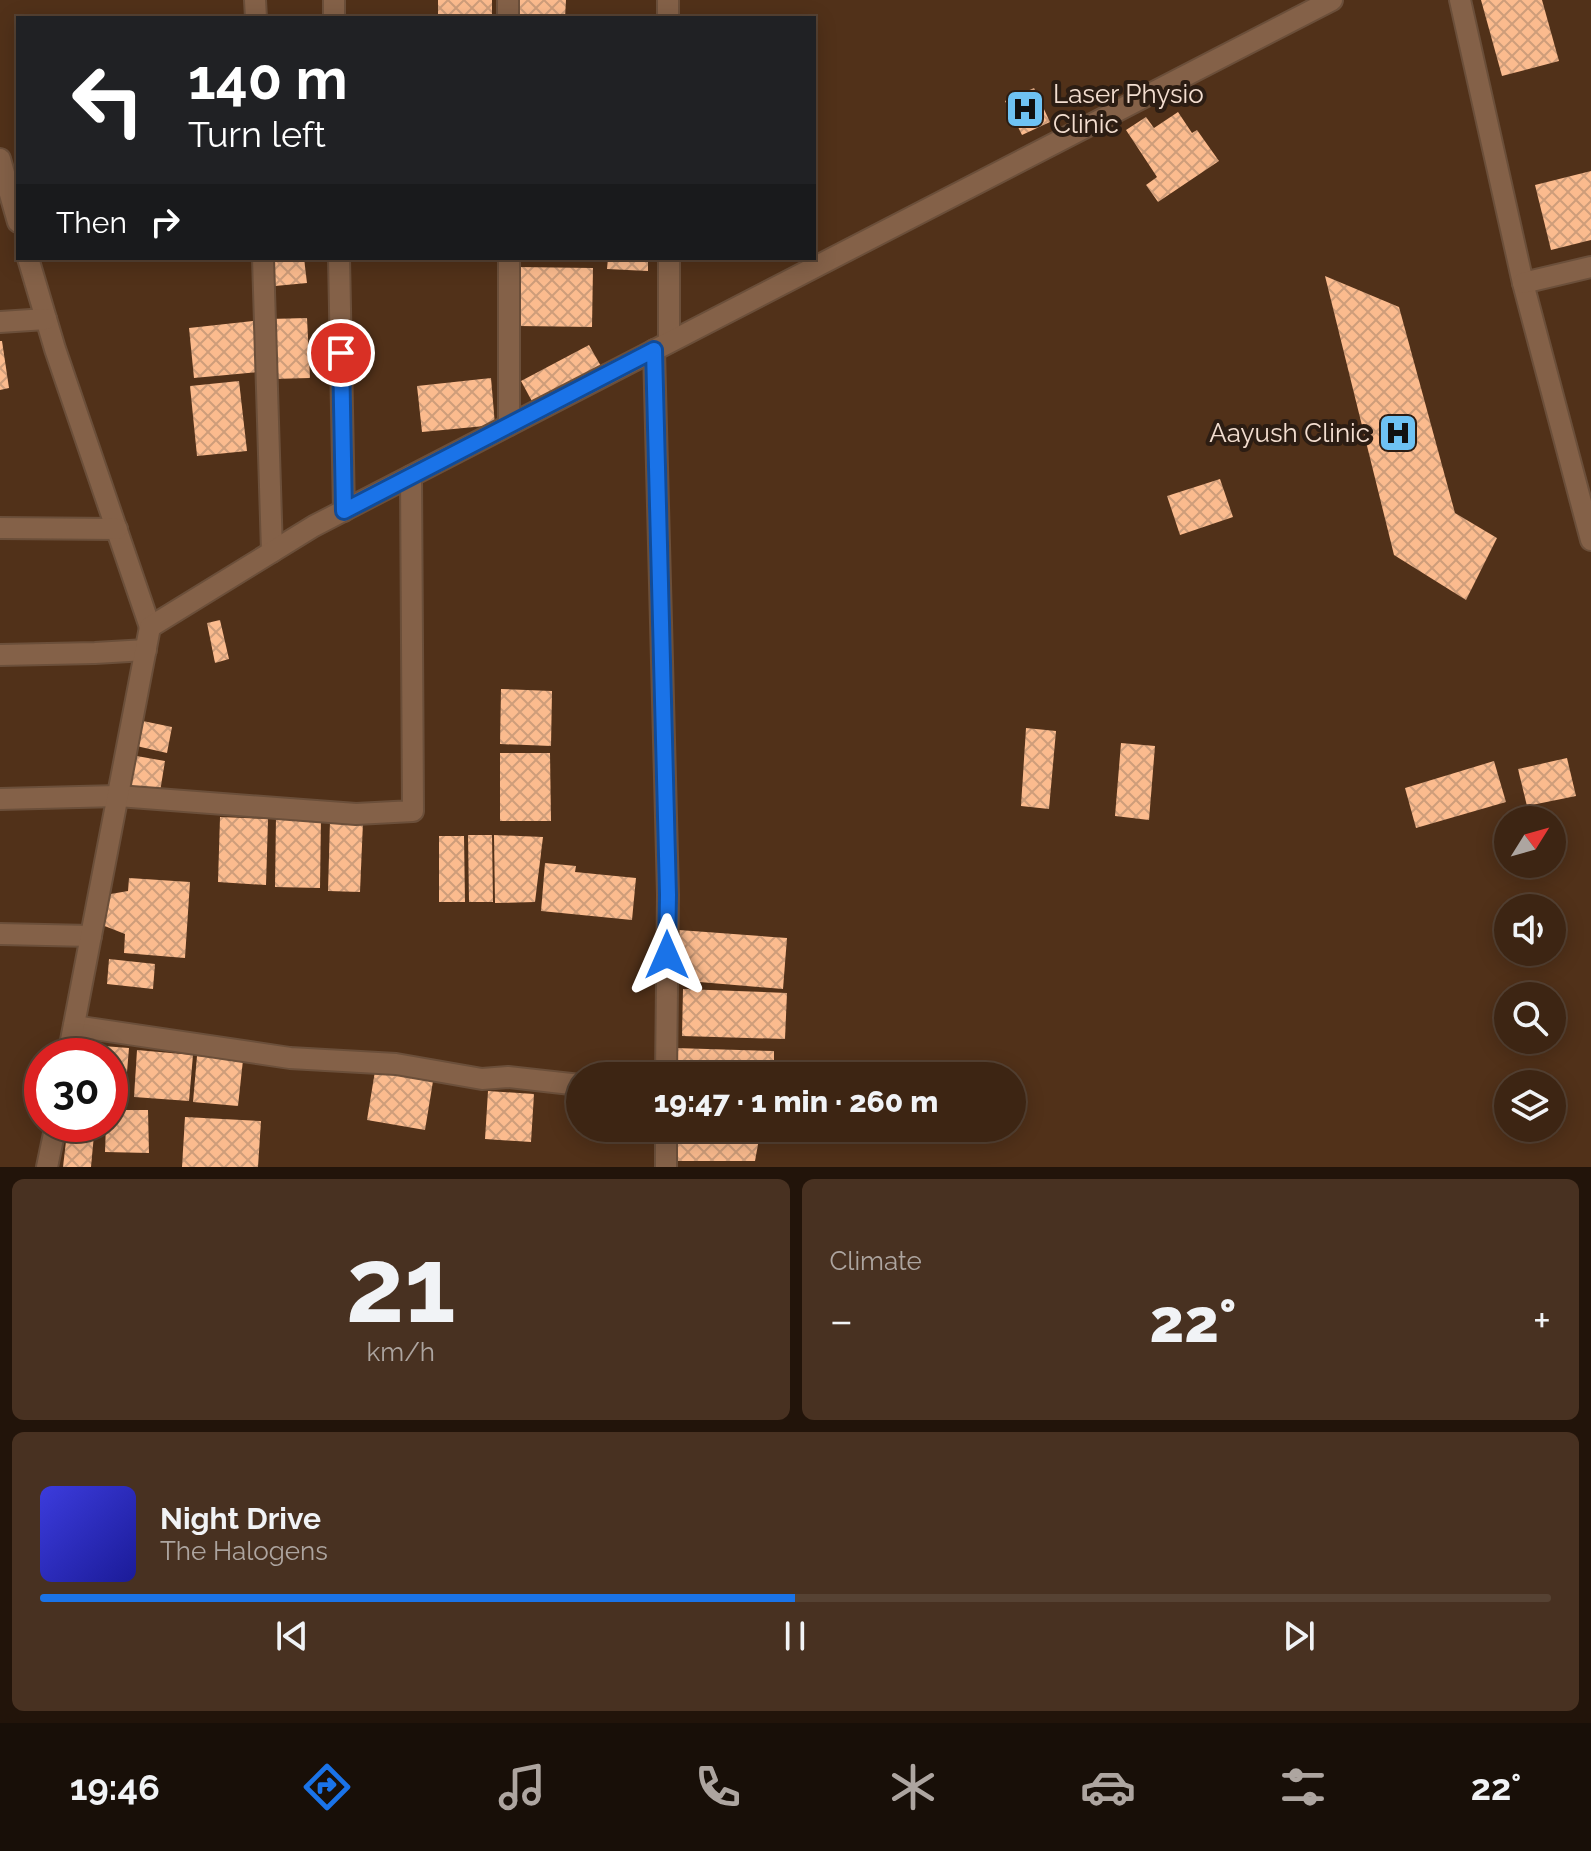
<!DOCTYPE html>
<html lang="en">
<head>
<meta charset="utf-8">
<style>
	:root { --surface:#3d2513; --page:#483121; --text:#f1f3f6; --muted:#ada5a0; --line:#564233; --accent:#1a73e8 }
	body { margin:0; font-family:Raleway,sans-serif; background:var(--page); color:var(--text); height:100vh; display:flex; flex-direction:column; font-size:30px; white-space:nowrap }
	* { box-sizing:border-box; margin:0 }
	p { font-size:26px; color:var(--muted) }
	.icon { flex:none; width:44px; height:44px; fill:none; stroke:currentColor; stroke-width:2; stroke-linecap:round; stroke-linejoin:round }
	.map { position:relative; height:1167px; overflow:hidden }
	.details { display:flex; flex-direction:column; gap:12px; padding:12px; background:#22140a; flex:1 }
	.details>* { flex:none }
	.top-card { position:absolute; left:16px; top:16px; width:800px; height:244px; border-radius:0px; box-shadow:0 4px 20px #0003,0 0 0 2px var(--line); background:#202124; color:#fff; overflow:hidden }
	.needle { width:52px; rotate:53deg }
	.buttons { position:absolute; left:1494px; top:806px; display:grid; gap:16px }
	.buttons a { display:grid; place-items:center; width:72px; height:72px; border-radius:50%; background:var(--surface); box-shadow:0 4px 20px #0003,0 0 0 2px var(--line); font-size:40px }
	.speed { position:absolute; left:24px; top:1038px; display:flex; gap:16px; font-size:40px; font-weight:700; text-align:center }
	.speed>* { display:grid; place-content:center; width:104px; height:104px; border-radius:50%; background:var(--surface); box-shadow:0 4px 20px #0003,0 0 0 2px var(--line); line-height:1 }
	.speed .limit { border:12px solid #d22; background:#fff; color:#111 }
	.pin { position:absolute; display:grid; place-items:center; width:68px; height:68px; color:#fff; margin:-34px; border:4px solid #fff; border-radius:50%; box-shadow:0 2px 8px #0007 }
	.me { position:absolute; width:88px; margin:-44px; rotate:0deg; stroke-linejoin:round; filter:drop-shadow(0 0 6px #0008) }
	.turn { display:flex; align-items:center; gap:28px; height:168px; padding:0 40px; font-size:36px }
	.turn .icon { width:104px; height:104px; stroke-width:2.5 }
	.turn b { display:block; font-size:56px; line-height:68px }
	.then { display:flex; align-items:center; height:76px; padding:0 40px; background:#0003; gap:16px; font-size:30px }
	.big { font-size:60px; font-weight:800; line-height:1.1 }
	.details .tile { flex:1; display:flex; flex-direction:column; justify-content:center; gap:12px; min-width:0; padding:0 28px; border-radius:12px; background:var(--page) }
	.details .dial { align-items:center; gap:0 }
	.dial b { font-size:104px; line-height:1 }
	.song { display:flex; align-items:center; gap:24px }
	.cover { width:96px; height:96px; border-radius:12px; background:linear-gradient(135deg,hsl(240 70% 55%),hsl(240 70% 35%)) }
	.played { height:8px; border-radius:4px; background:linear-gradient(90deg,var(--accent) 50%,var(--line) 50%) }
	.keys { display:flex; justify-content:space-around; direction:ltr }
	.heat { display:flex; justify-content:space-between; align-items:center; font-size:44px; direction:ltr }
	.details .tiles { flex:1; display:grid; gap:12px; grid-template-columns:1fr 1fr }
	.tile:last-child { grid-column:span 2 }
	.trip { position:absolute; left:566px; top:1062px; width:460px; height:80px; border-radius:40px; background:var(--surface); box-shadow:0 4px 20px #0003,0 0 0 2px var(--line); font-weight:800; line-height:80px; text-align:center }
	.tab-bar { display:flex; height:128px; justify-content:space-around; align-items:center; background:#180f08; color:var(--muted) }
	.tab-bar .icon { width:56px; height:56px }
	.tab-bar .current { color:var(--accent) }
	.tab-bar b { font-size:36px; color:var(--text) }
	.map>svg:first-child { display:block }
	.building { fill:url(#building-cross-hatch) }
	.lines { fill:none; stroke-linecap:round; stroke-linejoin:round }
	.minor-casing { stroke:#6b4f3a; stroke-width:24 }
	.minor { stroke:#846148; stroke-width:20 }
	.route-casing { stroke:#114b97; stroke-width:20 }
	.route { stroke:#1a73e8; stroke-width:14 }
	.labels { text-anchor:middle; dominant-baseline:central; stroke-width:8; stroke-linejoin:round; paint-order:stroke }
	.poi-label { font-size:26px; fill:#f3ded0; stroke:#2c1d13; text-anchor:start }
</style>
</head>
<body>
<div class="map">
<svg width="1591" height="1167" viewBox="0 0 1591 1167">
	<defs>
		<pattern id="building-cross-hatch" width="8" height="8" patternUnits="userSpaceOnUse" patternTransform="scale(2)"><rect width="8" height="8" fill="#fbbb8e"/><path d="M0 0l8 8M0 8l8-8" fill="none" stroke="#ce9d7a"/></pattern>
	</defs>
	<rect width="100%" height="100%" fill="#513119"/>
	<!-- building -->
	<g class="building">
		<rect x="438" y="0" width="54" height="18"/>
		<path d="M519,0h47l-1,18h-46z"/>
		<path d="M1481,0h61l17,61 -57,15z"/>
		<path d="M1034,88l16,34 -28,13 -17,-34z"/>
		<path d="M1178,112l14,21 5,-3 22,31 -61,41 -12,-17 11,-8 -31,-47 20,-13 8,11z"/>
		<path d="M1591,171v69l-40,10 -16,-65z"/>
		<path d="M272,258h32l3,25 -32,3z"/>
		<path d="M608,258h40v13l-41,-2z"/>
		<path d="M519,267l74,1 -1,59 -73,-1z"/>
		<path d="M1325,276l74,31 56,206 42,25 -31,62 -72,-45z"/>
		<path d="M307,318l3,60 -38,1 -3,-60z"/>
		<path d="M253,321l5,51 -64,6 -5,-50z"/>
		<path d="M0,341h2l7,47 -9,2z"/>
		<path d="M589,345l13,23 -68,37 -13,-24z"/>
		<path d="M491,378l4,47 -73,7 -5,-46z"/>
		<path d="M239,381l8,70 -50,5 -7,-70z"/>
		<path d="M1220,479l13,38 -53,18 -13,-39z"/>
		<path d="M220,620l9,39 -14,4 -8,-40z"/>
		<path d="M501,689l51,2 -1,55 -51,-2z"/>
		<path d="M138,720l34,7 -5,26 -35,-8z"/>
		<path d="M1026,728l30,3 -7,78 -28,-3z"/>
		<path d="M1121,743l34,3 -6,74 -34,-4z"/>
		<path d="M500,753h50l1,68h-51z"/>
		<path d="M131,755l34,6 -5,31 -34,-6z"/>
		<path d="M1567,758l9,38 -49,10 -9,-37z"/>
		<path d="M1494,761l12,41 -90,26 -11,-40z"/>
		<path d="M276,816l45,1 -1,71 -45,-1z"/>
		<path d="M220,817l48,2 -2,66 -48,-3z"/>
		<path d="M330,821l33,1 -3,70 -32,-1z"/>
		<path d="M468,835h24l1,67h-24z"/>
		<path d="M494,835l49,2 -8,65 -40,1z"/>
		<path d="M439,836h25l1,66h-26z"/>
		<path d="M545,863l31,3 -1,6 61,6 -4,42 -91,-9z"/>
		<path d="M129,878l61,4 -5,76 -61,-5 1,-19 -23,-9 3,-30 23,-4z"/>
		<path d="M679,930l108,8 -4,51 -107,-9z"/>
		<path d="M109,959l46,5 -2,25 -46,-5z"/>
		<path d="M683,989l104,4 -2,46 -103,-3z"/>
		<path d="M90,1045l39,3 -4,48 -15,-1v-39h-21z"/>
		<path d="M675,1048l99,3v25h-99z"/>
		<path d="M137,1050l56,5 -4,46 -55,-4z"/>
		<path d="M197,1056l46,4 -5,46 -45,-4z"/>
		<path d="M375,1071l58,10 -8,49 -58,-10z"/>
		<path d="M488,1091l46,3 -3,48 -46,-3z"/>
		<path d="M110,1110h38l1,43 -44,-1 1,-28h4z"/>
		<path d="M185,1117l76,4 -3,46h-76z"/>
		<path d="M68,1124h27l-4,43h-28z"/>
		<path d="M678,1128h83l-6,33h-78z"/>
	</g>
	<g class="lines">
		<defs>
			<g id="minor">
				<path d="M255,0l1,18"/>
				<path d="M334,0v18"/>
				<path d="M508,0v18"/>
				<path d="M668,0v18"/>
				<path d="M1460,0l63,283 68,257"/>
				<path d="M0,159l18,63"/>
				<path d="M28,258l27,91 95,278"/>
				<path d="M263,258l9,294"/>
				<path d="M339,258l5,253"/>
				<path d="M509,258v167"/>
				<path d="M669,258v84"/>
				<path d="M1523,283l68,-16"/>
				<path d="M0,322l46,-3"/>
				<path d="M654,350l14,545 -2,181"/>
				<path d="M0,528l117,1"/>
				<path d="M0,655l95,-2 51,-3"/>
				<path d="M0,799l118,-3 238,18 57,-3 -2,-335"/>
				<path d="M0,934l91,2"/>
				<path d="M74,1026l216,32 106,6 86,15 26,-2 72,8"/>
				<path d="M68,1056l82,-429 164,-101 1018,-526"/>
				<path d="M47,1167l9,-43"/>
				<path d="M666,1167v-39"/>
			</g>
		</defs>
		<!-- minor casing -->
		<use href="#minor" class="minor-casing"/>
		<!-- minor -->
		<use href="#minor" class="minor"/>
	</g>
	<g class="lines">
		<defs>
			<path id="route" d="M341,353l3,158 310,-161 14,545 -1,60"/>
		</defs>
		<!-- route casing -->
		<use href="#route" class="route-casing"/>
		<!-- route -->
		<use href="#route" class="route"/>
	</g>
	<!-- icons -->
	<defs>
		<symbol id="hospital-square" viewBox="-11 -11 22 22"><rect x="-9" y="-9" width="18" height="18" rx="4" fill="#6ec2f3" stroke="#2c1d13"/><path d="M-5-5h3v3.5h4V-5h3V5h-3V1.5h-4V5h-3Z" fill="#111"/></symbol>
	</defs>
	<g fill-rule="evenodd">
		<use href="#hospital-square" x="1003" y="87" width="44" height="44"/>
		<use href="#hospital-square" x="1376" y="411" width="44" height="44"/>
	</g>
	<g class="labels">
		<!-- poi labels -->
		<g class="poi-label">
			<text x="1053" y="94">Laser Physio<tspan x="1053" dy="30">Clinic</tspan></text>
			<text x="1370" y="433" text-anchor="end">Aayush Clinic</text>
		</g>
	</g>
</svg>
<div class="buttons">
<a><svg class="needle" viewBox="-14 -14 28 28"><path d="M0-13l5 13h-10z" fill="#e53935"/><path d="M0 13l5-13h-10z" fill="#ada5a0"/></svg></a>
<a><svg class="icon" aria-label="sound" viewBox="0 0 24 24"><path d="M4 9h4l5-4v14l-5-4H4zM17 9q2 3 0 6"/></svg></a>
<a><svg class="icon" aria-label="search" viewBox="0 0 24 24"><circle cx="10" cy="10" r="6"/><path d="M15 15l6 6"/></svg></a>
<a><svg class="icon" aria-label="layers" viewBox="0 0 24 24"><path d="M12 4l9 5-9 5-9-5zM3 14l9 5 9-5"/></svg></a>
</div>
<div class="speed"><div class="limit">30</div></div>
<div class="pin" style="left:341px;top:353px;background:#d93025"><svg class="icon" aria-label="arrive" viewBox="0 0 24 24"><path d="M6 21V4h12l-3 4 3 4H6"/></svg></div>
<svg class="me" style="left:667px;top:955px" viewBox="-20 -20 40 40"><path d="M0-17L14 15 0 8-14 15z" fill="#1a73e8" stroke="#fff" stroke-width="4"/></svg>
<div class="trip">19:47 · 1 min · 260 m</div>
<div class="top-card">
<div class="turn"><svg class="icon" aria-label="left" viewBox="0 0 24 24"><path d="M17 20v-9H6M10 6l-5 5 5 5"/></svg><div><b>140 m</b>Turn left</div></div>
<div class="then">Then<svg class="icon" aria-label="right" viewBox="0 0 24 24"><path d="M7 20v-9h11M14 6l5 5-5 5"/></svg></div>
</div>
</div>
<section class="details">
<div class="tiles">
<div class="tile dial"><b>21</b><p>km/h</p></div>
<div class="tile"><p>Climate</p>
<div class="heat"><a>−</a><b class="big">22°</b><a>+</a></div>
</div>
<div class="tile">
<div class="song"><i class="cover"></i><div><b>Night Drive</b><p>The Halogens</p></div></div>
<div class="played"></div>
<div class="keys"><svg class="icon" aria-label="previous" viewBox="0 0 24 24"><path d="M18 5L8 12l10 7zM5 5v14"/></svg><svg class="icon" aria-label="pause" viewBox="0 0 24 24"><path d="M8 5v14M16 5v14"/></svg><svg class="icon" aria-label="next" viewBox="0 0 24 24"><path d="M6 5l10 7-10 7zM19 5v14"/></svg></div>
</div>
</div>
</section>
<nav class="tab-bar">
<b>19:46</b>
<svg class="icon current" aria-label="directions" viewBox="0 0 24 24"><path d="M12 3l9 9-9 9-9-9zM9 14v-3h6M13 9l2 2-2 2"/></svg>
<svg class="icon" aria-label="music" viewBox="0 0 24 24"><path d="M9 18V5l10-2v13"/><circle cx="6" cy="18" r="3"/><circle cx="16" cy="16" r="3"/></svg>
<svg class="icon" aria-label="phone" viewBox="0 0 24 24"><path d="M5 4h4l2 5-3 2q2 4 5 5l2-3 5 2v4C11 20 4 13 5 4z"/></svg>
<svg class="icon" aria-label="climate" viewBox="0 0 24 24"><path d="M12 3v18M4 7l16 10M4 17L20 7"/></svg>
<svg class="icon" aria-label="car" viewBox="0 0 24 24"><path d="M5 17H2v-5l4-1 3-4h7l3 4 3 1v5h-3M9 17h6M6 11h13"/><circle cx="7" cy="17" r="2"/><circle cx="17" cy="17" r="2"/></svg>
<svg class="icon" aria-label="filters" viewBox="0 0 24 24"><path d="M4 7h16M4 17h16"/><circle cx="9" cy="7" r="2"/><circle cx="15" cy="17" r="2"/></svg>
<b>22°</b>
</nav>
</body>
</html>
